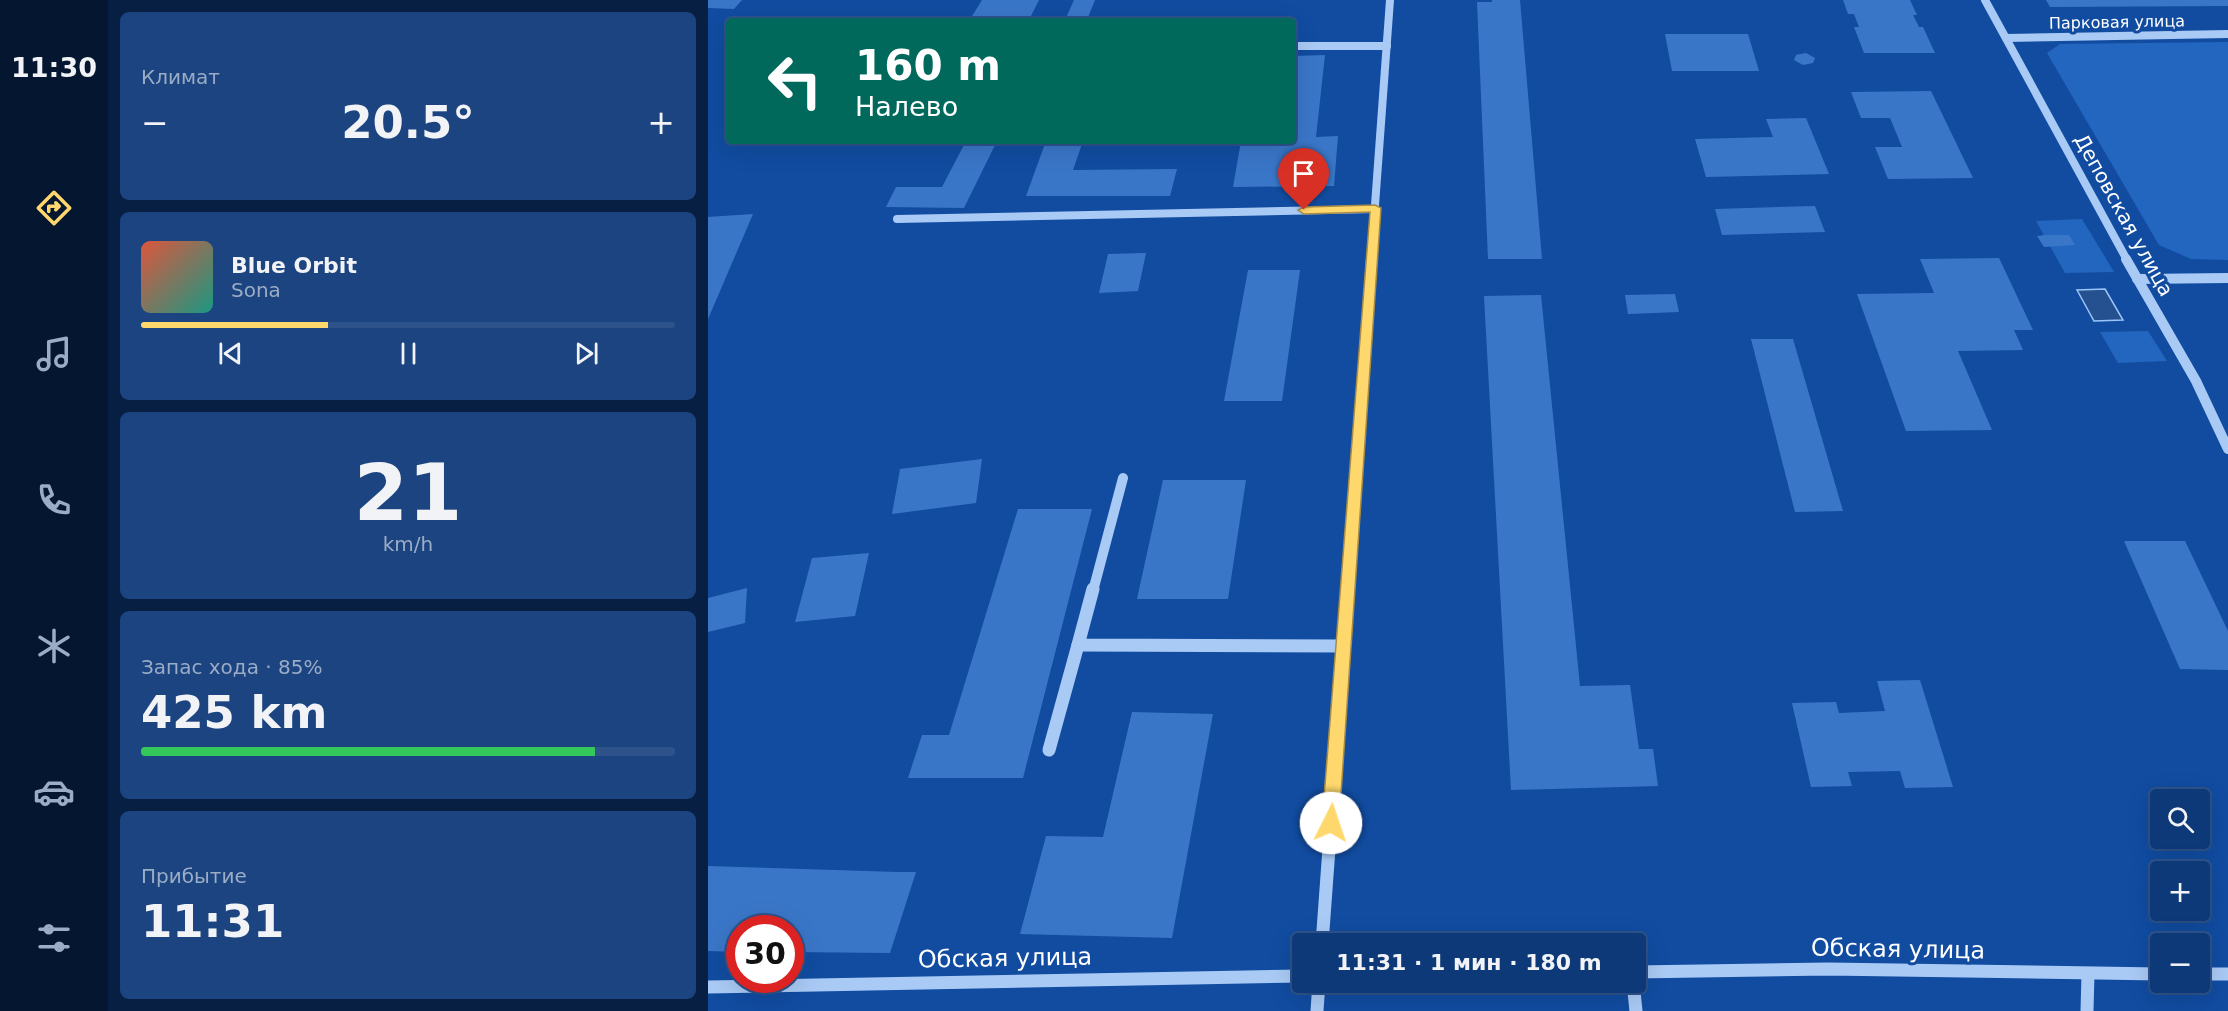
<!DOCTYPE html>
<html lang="ru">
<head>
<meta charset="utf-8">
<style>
	:root { --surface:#0d3979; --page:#1b4480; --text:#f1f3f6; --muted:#9aacc6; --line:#2d538a; --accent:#ffd86d }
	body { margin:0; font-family:"DejaVu Sans",sans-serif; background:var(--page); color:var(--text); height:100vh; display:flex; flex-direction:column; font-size:22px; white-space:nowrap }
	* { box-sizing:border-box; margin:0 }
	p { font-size:20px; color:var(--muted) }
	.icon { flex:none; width:33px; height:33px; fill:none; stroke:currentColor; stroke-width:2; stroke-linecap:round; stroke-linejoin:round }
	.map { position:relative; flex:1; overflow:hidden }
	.sheet { display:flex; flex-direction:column; gap:12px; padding:12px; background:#071f43; width:600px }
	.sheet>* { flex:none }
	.banner { position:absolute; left:18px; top:18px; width:570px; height:126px; border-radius:6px; box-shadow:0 6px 24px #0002,0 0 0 2px var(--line); background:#00695c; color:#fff; overflow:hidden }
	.fabs { position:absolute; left:1442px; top:789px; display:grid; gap:12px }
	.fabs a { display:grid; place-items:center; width:60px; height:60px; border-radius:6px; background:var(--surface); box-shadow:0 6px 24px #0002,0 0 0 2px var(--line); font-size:30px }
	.speed { position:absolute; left:18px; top:915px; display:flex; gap:12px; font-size:30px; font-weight:700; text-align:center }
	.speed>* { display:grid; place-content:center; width:78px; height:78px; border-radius:50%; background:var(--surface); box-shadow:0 6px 24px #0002,0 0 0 2px var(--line); line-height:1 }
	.speed .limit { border:9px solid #d22; background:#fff; color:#111 }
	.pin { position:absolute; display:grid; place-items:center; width:51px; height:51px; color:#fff; margin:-62px -26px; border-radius:50% 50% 50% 0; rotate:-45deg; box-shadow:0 0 6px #0007 }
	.pin .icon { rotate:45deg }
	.me { position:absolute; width:66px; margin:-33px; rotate:4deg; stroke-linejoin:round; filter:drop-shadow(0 0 4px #0008) }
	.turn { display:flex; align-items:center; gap:21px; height:126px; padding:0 30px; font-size:27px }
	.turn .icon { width:78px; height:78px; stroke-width:2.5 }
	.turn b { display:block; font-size:42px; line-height:51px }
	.big { font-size:45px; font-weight:600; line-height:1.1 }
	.sheet .tile { flex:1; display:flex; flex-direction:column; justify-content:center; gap:9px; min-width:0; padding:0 21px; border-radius:9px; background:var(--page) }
	.sheet .dial { align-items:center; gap:0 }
	.dial b { font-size:78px; line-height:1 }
	.song { display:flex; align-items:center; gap:18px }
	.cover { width:72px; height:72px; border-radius:9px; background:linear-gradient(135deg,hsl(10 70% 55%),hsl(170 70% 35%)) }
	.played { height:6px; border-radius:3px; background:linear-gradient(90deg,var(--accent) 35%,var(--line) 35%) }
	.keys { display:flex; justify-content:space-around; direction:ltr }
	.heat { display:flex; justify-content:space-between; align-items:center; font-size:33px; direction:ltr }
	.charge { height:9px; border-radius:4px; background:linear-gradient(90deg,#34c759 85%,var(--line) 0) }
	.trip { position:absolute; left:584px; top:933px; width:354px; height:60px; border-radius:6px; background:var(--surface); box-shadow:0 6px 24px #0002,0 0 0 2px var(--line); font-weight:600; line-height:60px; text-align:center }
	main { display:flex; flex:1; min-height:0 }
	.dock { display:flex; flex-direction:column; width:108px; justify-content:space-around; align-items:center; background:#051730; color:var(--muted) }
	.dock .icon { width:42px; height:42px }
	.dock .on { color:var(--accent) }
	.dock b { font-size:27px; color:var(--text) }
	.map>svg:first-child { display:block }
	.green { fill:#2366bf }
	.water { fill:#265190; stroke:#9bc4f8; stroke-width:1.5 }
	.building { fill:#3a76c8 }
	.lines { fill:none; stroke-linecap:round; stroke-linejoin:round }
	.minor-far2 { stroke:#a9caf5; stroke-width:8 }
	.minor-far1 { stroke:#a9caf5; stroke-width:10 }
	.minor { stroke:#a9caf5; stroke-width:13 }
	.route { fill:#ffd86d; stroke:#a68c47; stroke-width:1.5 }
	.labels { text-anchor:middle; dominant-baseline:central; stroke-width:6; stroke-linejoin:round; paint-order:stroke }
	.far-street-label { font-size:16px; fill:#fff; stroke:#114ca1 }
	.street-label { font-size:20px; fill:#fff; stroke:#114ca1 }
	.near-street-label { font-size:24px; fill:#fff; stroke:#114ca1 }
</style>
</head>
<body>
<main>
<nav class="dock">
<b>11:30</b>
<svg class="icon on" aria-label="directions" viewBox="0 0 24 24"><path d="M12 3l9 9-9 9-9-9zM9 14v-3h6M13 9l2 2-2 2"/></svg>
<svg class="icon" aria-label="music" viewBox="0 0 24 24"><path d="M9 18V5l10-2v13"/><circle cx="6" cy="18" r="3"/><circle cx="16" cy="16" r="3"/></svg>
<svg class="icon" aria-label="phone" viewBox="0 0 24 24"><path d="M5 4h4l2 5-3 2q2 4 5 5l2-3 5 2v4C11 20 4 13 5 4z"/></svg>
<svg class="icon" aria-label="climate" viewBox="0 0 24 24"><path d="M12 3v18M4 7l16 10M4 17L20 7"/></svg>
<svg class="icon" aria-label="car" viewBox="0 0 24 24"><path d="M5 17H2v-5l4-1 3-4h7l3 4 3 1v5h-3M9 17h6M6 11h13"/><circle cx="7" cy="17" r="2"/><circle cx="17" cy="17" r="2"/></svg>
<svg class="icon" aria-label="filters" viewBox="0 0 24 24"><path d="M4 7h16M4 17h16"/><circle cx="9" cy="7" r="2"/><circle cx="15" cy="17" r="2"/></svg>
</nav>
<section class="sheet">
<div class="tile"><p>Климат</p>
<div class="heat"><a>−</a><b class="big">20.5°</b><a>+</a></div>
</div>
<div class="tile">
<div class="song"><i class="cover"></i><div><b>Blue Orbit</b><p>Sona</p></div></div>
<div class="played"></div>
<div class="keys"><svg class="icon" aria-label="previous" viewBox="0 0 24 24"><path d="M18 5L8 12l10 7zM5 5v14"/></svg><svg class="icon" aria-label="pause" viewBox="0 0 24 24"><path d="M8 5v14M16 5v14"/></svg><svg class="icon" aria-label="next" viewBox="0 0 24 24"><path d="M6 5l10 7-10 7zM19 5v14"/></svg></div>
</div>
<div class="tile dial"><b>21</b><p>km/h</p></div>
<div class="tile"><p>Запас хода · 85%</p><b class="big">425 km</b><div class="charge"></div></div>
<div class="tile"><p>Прибытие</p><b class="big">11:31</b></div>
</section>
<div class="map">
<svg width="1520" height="1011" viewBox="0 0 1520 1011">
	<rect width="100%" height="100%" fill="#114ca1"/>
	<!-- green -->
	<g class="green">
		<path d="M1520,42v218l-37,-1 -32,-14 -112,-192 13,-9z"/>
		<path d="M1374,219l32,53 -49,1 -29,-52z"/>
		<path d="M1440,331l19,30 -49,2 -18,-31z"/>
	</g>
	<!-- water -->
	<path class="water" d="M1397,289l18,31 -29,1 -17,-31z"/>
	<!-- building -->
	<g class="building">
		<path d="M0,0h34l-8,9 -26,-1z"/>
		<path d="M274,0h57l-8,16h17l1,5h-80z"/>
		<path d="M366,0h21l-8,20h-22z"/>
		<path d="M784,0h28l22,259h-54l-11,-257h15z"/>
		<path d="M1135,0h67l7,15h-4l6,12h4l12,26h-71l-10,-26h5l-5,-13h-6z"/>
		<path d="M1338,0h182v6l-178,1z"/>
		<path d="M957,34h83l11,37h-87z"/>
		<path d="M1098,53l9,5 -2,5 -10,2 -9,-5 2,-5z"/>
		<path d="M617,55l-9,82 22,-1 -4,50 -101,1 8,-46h52v-85z"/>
		<path d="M1223,91l42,87 -85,1 -13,-32h27l-12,-29h-29l-10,-26z"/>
		<path d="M1098,118l23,56 -123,3 -11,-38 78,-2 -7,-18z"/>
		<path d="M258,141h31l-33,67 -78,-1 10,-20h46z"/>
		<path d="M338,141h37l-10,29 104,-1 -7,27h-144z"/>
		<path d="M1107,206l10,26 -103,3 -7,-26z"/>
		<path d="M45,214l-45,105v-102z"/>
		<path d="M1337,235h24l6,10 -31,2 -7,-11z"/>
		<path d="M438,253l-8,38 -39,2 9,-39z"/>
		<path d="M1291,258l34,72h-19l9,20 -65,1 34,79 -86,1 -49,-137 77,-1 -14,-34z"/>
		<path d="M540,270h52l-18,131h-58z"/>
		<path d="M967,294l4,18 -51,2 -3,-19z"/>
		<path d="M833,295l39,391 50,-1 9,64h14l5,37 -147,4 -27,-494z"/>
		<path d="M1043,339h42l50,172 -48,1z"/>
		<path d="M274,459l-6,44 -84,11 8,-45z"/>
		<path d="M455,480h83l-18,119h-91z"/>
		<path d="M310,509h74l-69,269h-115l14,-43h27z"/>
		<path d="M1416,541h61l43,90v39l-48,-1z"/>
		<path d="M161,553l-14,63 -60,6 17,-64z"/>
		<path d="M39,588l-2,35 -37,9v-34z"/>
		<path d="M1212,680l33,107 -48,1 -5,-17 -52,1 4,14 -41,1 -19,-84 44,-1 3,11 46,-2 -8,-30z"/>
		<path d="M424,712l81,2 -41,224 -152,-4 26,-98 57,1z"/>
		<path d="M0,866l190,6h18l-26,81 -100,-1v-24h-50v24l-32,-1z"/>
	</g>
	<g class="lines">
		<!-- minor-far2 -->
		<g class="minor-far2">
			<path d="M1277,0l142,260"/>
			<path d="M1298,38l222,-4"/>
			<path d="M585,46h94"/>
			<path d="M189,219l478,-10"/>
			<path d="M663,260l19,-260"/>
		</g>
		<!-- minor-far1 -->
		<g class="minor-far1">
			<path d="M1418,259l70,122 32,68"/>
			<path d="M1429,279l91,-1"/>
			<path d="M385,591l30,-113"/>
			<path d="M639,591l24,-332"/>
		</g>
		<!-- minor -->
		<g class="minor">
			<path d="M385,589l-15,56 265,1"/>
			<path d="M341,750l29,-105"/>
			<path d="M614,944l26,-355"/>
			<path d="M927,972l193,-3 332,5"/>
			<path d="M1491,974h29"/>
			<path d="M925,982l3,29"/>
			<path d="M0,987l594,-11"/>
			<path d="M609,1011l2,-29"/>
			<path d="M1379,1011l1,-37"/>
		</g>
	</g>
	<!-- route -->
	<path class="route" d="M667,205l6,3 -42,615 -2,5 -6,3 -6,-3 -3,-5 48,-611 -66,2 -6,-4 6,-3z"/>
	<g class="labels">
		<!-- far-street labels -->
		<g class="far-street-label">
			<text transform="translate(1409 22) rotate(-1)">Парковая улица</text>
		</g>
		<!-- street labels -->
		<g class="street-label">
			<text transform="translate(1416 215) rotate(61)">Деповская улица</text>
		</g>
		<!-- near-street labels -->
		<g class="near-street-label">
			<text transform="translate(1190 949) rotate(1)">Обская улица</text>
			<text transform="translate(297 958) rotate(-1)">Обская улица</text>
		</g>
	</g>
</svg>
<div class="fabs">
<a><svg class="icon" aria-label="search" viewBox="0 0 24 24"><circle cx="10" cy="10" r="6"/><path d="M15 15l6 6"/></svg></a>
<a>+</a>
<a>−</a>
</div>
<div class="speed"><div class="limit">30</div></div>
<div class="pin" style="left:596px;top:210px;background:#d93025"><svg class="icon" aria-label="arrive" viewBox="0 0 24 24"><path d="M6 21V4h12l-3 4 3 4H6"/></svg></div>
<svg class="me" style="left:623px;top:823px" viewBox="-20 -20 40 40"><circle r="19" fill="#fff"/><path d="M0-13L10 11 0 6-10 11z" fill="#ffd86d"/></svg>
<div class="trip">11:31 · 1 мин · 180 m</div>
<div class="banner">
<div class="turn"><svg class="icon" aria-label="left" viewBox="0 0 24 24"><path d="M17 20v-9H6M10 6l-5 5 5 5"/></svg><div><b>160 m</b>Налево</div></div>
</div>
</div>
</main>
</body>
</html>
